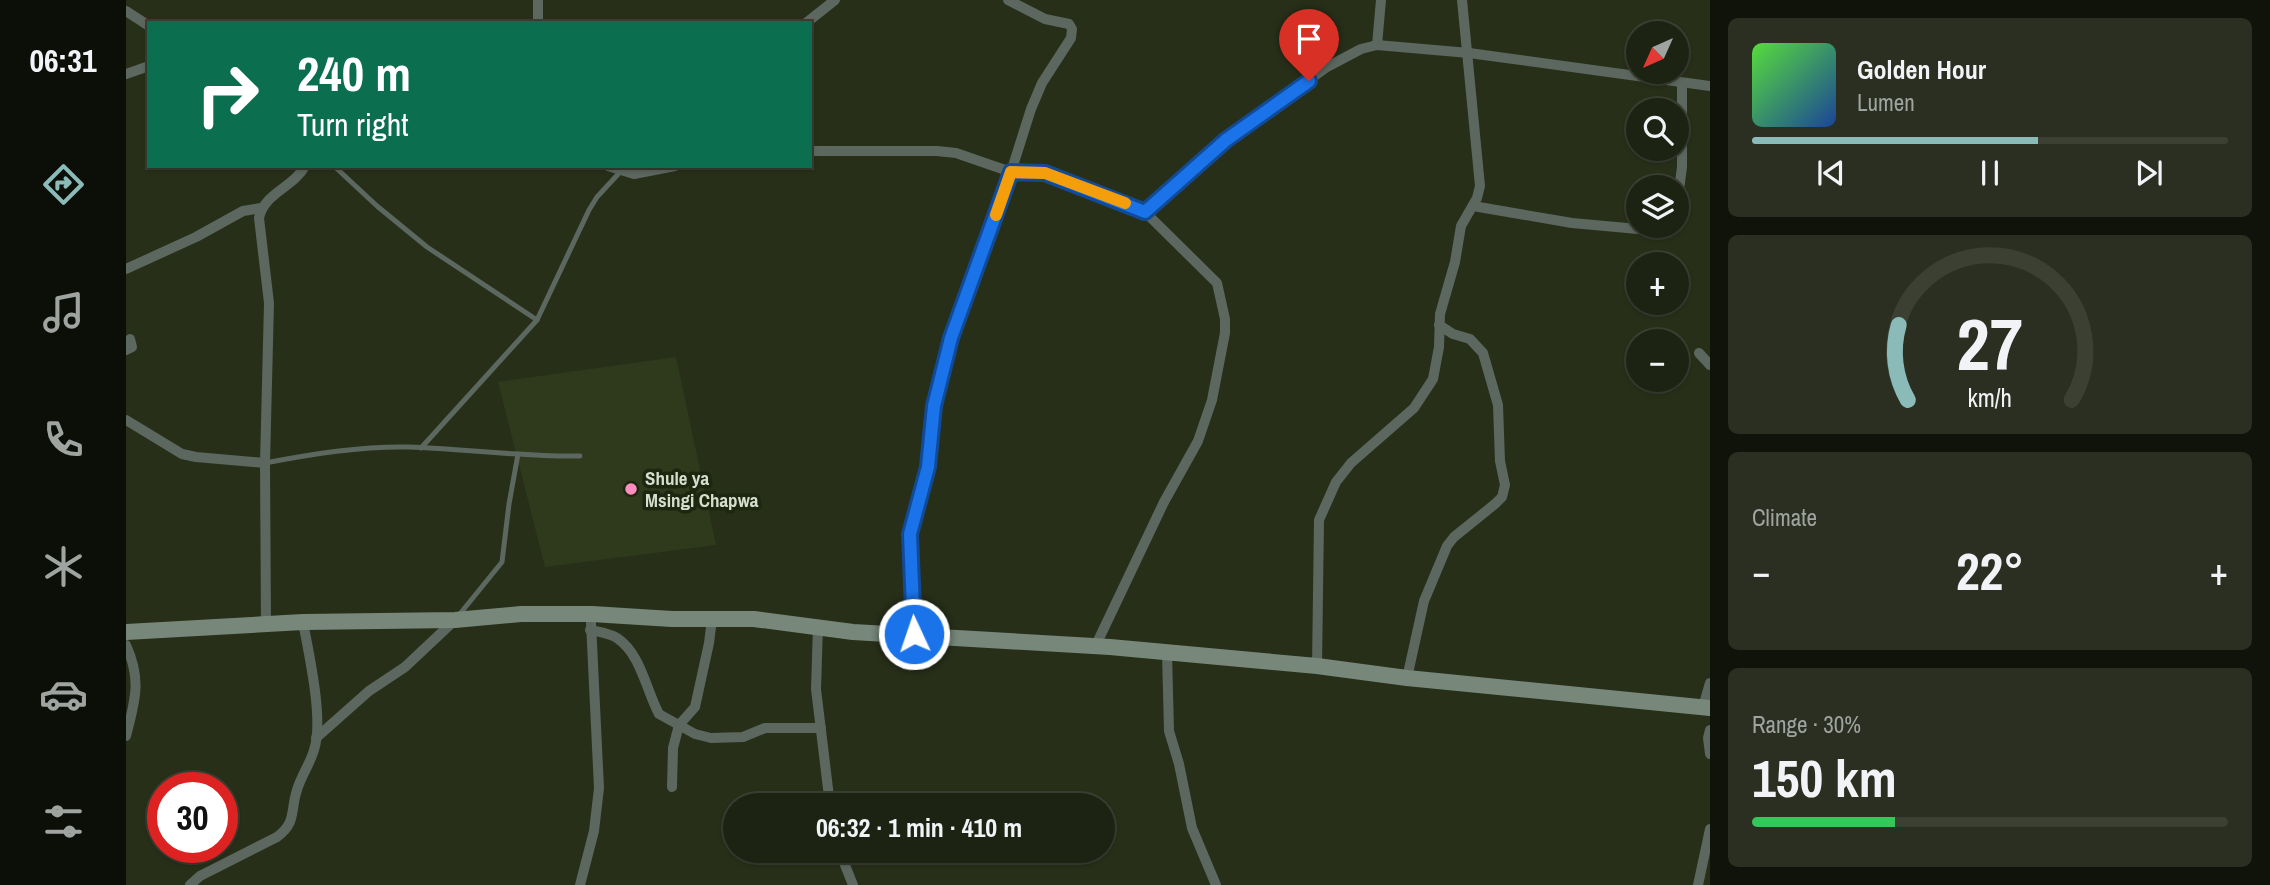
<!DOCTYPE html>
<html lang="en">
<head>
<meta charset="utf-8">
<style>
	:root { --surface:#1d2313; --page:#2a2f21; --text:#f1f3f6; --muted:#a0a4a0; --line:#3b4033; --accent:#8bbbb9 }
	body { margin:0; font-family:"Archivo Narrow",sans-serif; background:var(--page); color:var(--text); height:100vh; display:flex; flex-direction:column; font-size:26px; white-space:nowrap }
	* { box-sizing:border-box; margin:0 }
	p { font-size:23px; color:var(--muted) }
	.icon { flex:none; width:38px; height:38px; fill:none; stroke:currentColor; stroke-width:2; stroke-linecap:round; stroke-linejoin:round }
	.map { position:relative; flex:1; overflow:hidden }
	.sheet { display:flex; flex-direction:column; gap:18px; padding:18px; background:#10130a; width:560px }
	.sheet>* { flex:none }
	.top-card { position:absolute; left:21px; top:21px; width:665px; height:147px; border-radius:0px; box-shadow:0 2px 5px #0004,0 0 0 2px var(--line); background:#0b6e4f; color:#fff; overflow:hidden }
	.needle { width:46px; rotate:225deg }
	.tools { position:absolute; left:1500px; top:21px; display:grid; gap:14px }
	.tools a { display:grid; place-items:center; width:63px; height:63px; border-radius:50%; background:var(--surface); box-shadow:0 2px 5px #0004,0 0 0 2px var(--line); font-size:35px }
	.speed { position:absolute; left:21px; top:772px; display:flex; gap:14px; font-size:35px; font-weight:700; text-align:center }
	.speed>* { display:grid; place-content:center; width:91px; height:91px; border-radius:50%; background:var(--surface); box-shadow:0 2px 5px #0004,0 0 0 2px var(--line); line-height:1 }
	.speed .limit { border:10px solid #d22; background:#fff; color:#111 }
	.pin { position:absolute; display:grid; place-items:center; width:60px; height:60px; color:#fff; margin:-72px -30px; border-radius:50% 50% 50% 0; rotate:-45deg; box-shadow:0 0 7px #0007 }
	.pin .icon { rotate:45deg }
	.me { position:absolute; width:77px; margin:-38px; rotate:357deg; stroke-linejoin:round; filter:drop-shadow(0 0 5px #0008) }
	.turn { display:flex; align-items:center; gap:24px; height:147px; padding:0 35px; font-size:32px }
	.turn .icon { width:91px; height:91px; stroke-width:2.5 }
	.turn b { display:block; font-size:49px; line-height:60px }
	.big { font-size:52px; font-weight:700; line-height:1.1 }
	.sheet .card { flex:1; display:flex; flex-direction:column; justify-content:center; gap:10px; min-width:0; padding:0 24px; border-radius:10px; background:var(--page) }
	.sheet .dial { align-items:center; gap:0 }
	.dial svg { height:182px; overflow:visible; fill:none; stroke:var(--line); stroke-width:7; stroke-linecap:round; text-anchor:middle }
	.dial text { fill:var(--text); stroke:none }
	.song { display:flex; align-items:center; gap:21px }
	.cover { width:84px; height:84px; border-radius:10px; background:linear-gradient(135deg,hsl(110 70% 55%),hsl(220 70% 35%)) }
	.played { height:7px; border-radius:4px; background:linear-gradient(90deg,var(--accent) 60%,var(--line) 60%) }
	.keys { display:flex; justify-content:space-around; direction:ltr }
	.heat { display:flex; justify-content:space-between; align-items:center; font-size:38px; direction:ltr }
	.charge { height:10px; border-radius:5px; background:linear-gradient(90deg,#34c759 30%,var(--line) 0) }
	.trip { position:absolute; left:597px; top:793px; width:392px; height:70px; border-radius:35px; background:var(--surface); box-shadow:0 2px 5px #0004,0 0 0 2px var(--line); font-weight:700; line-height:70px; text-align:center }
	main { display:flex; flex:1; min-height:0 }
	.menu { display:flex; flex-direction:column; width:126px; justify-content:space-around; align-items:center; background:#0c0e08; color:var(--muted) }
	.menu .icon { width:49px; height:49px }
	.menu .current { color:var(--accent) }
	.menu b { font-size:32px; color:var(--text) }
	.map>svg:first-child { display:block }
	.built { fill:#2f3a1d }
	.lines { fill:none; stroke-linecap:round; stroke-linejoin:round }
	.lane { stroke:#5c675f; stroke-width:5 }
	.street { stroke:#5c675f; stroke-width:10 }
	.secondary { stroke:#77887b; stroke-width:16 }
	.route-casing { stroke:#114b97; stroke-width:18 }
	.route { stroke:#1a73e8; stroke-width:12 }
	.slow { stroke:#f59e0b; stroke-width:12 }
	.poi-dot { fill:#fd8ebf; stroke:#1d260f; stroke-width:2.5 }
	.labels { text-anchor:middle; dominant-baseline:central; stroke-width:7; stroke-linejoin:round; paint-order:stroke }
	.poi-label { font-size:19px; font-weight:bold; fill:#d6dcce; stroke:#1d260f; text-anchor:start }
</style>
</head>
<body>
<main>
<nav class="menu">
<b>06:31</b>
<svg class="icon current" aria-label="directions" viewBox="0 0 24 24"><path d="M12 3l9 9-9 9-9-9zM9 14v-3h6M13 9l2 2-2 2"/></svg>
<svg class="icon" aria-label="music" viewBox="0 0 24 24"><path d="M9 18V5l10-2v13"/><circle cx="6" cy="18" r="3"/><circle cx="16" cy="16" r="3"/></svg>
<svg class="icon" aria-label="phone" viewBox="0 0 24 24"><path d="M5 4h4l2 5-3 2q2 4 5 5l2-3 5 2v4C11 20 4 13 5 4z"/></svg>
<svg class="icon" aria-label="climate" viewBox="0 0 24 24"><path d="M12 3v18M4 7l16 10M4 17L20 7"/></svg>
<svg class="icon" aria-label="car" viewBox="0 0 24 24"><path d="M5 17H2v-5l4-1 3-4h7l3 4 3 1v5h-3M9 17h6M6 11h13"/><circle cx="7" cy="17" r="2"/><circle cx="17" cy="17" r="2"/></svg>
<svg class="icon" aria-label="filters" viewBox="0 0 24 24"><path d="M4 7h16M4 17h16"/><circle cx="9" cy="7" r="2"/><circle cx="15" cy="17" r="2"/></svg>
</nav>
<div class="map">
<svg width="1584" height="885" viewBox="0 0 1584 885">
	<rect width="100%" height="100%" fill="#272f19"/>
	<!-- built -->
	<path class="built" d="M550,357l40,188 -171,22 -47,-185z"/>
	<g class="lines">
		<!-- lane -->
		<g class="lane">
			<path d="M208,166l43,40 50,41 110,73"/>
			<path d="M295,448l116,-128 52,-110 8,-13 24,-26"/>
			<path d="M139,463c47,-9 96,-17 144,-16 57,2 114,10 171,9"/>
			<path d="M333,615l43,-53 7,-58 9,-50"/>
		</g>
		<!-- street -->
		<g class="street">
			<path d="M412,0v23"/>
			<path d="M0,11l23,15"/>
			<path d="M680,23l29,-23"/>
			<path d="M1251,45l4,-45"/>
			<path d="M0,74l23,-8"/>
			<path d="M684,151h127l19,2 55,19 34,1 100,39 72,71 8,36v14l-13,67 -14,41 -34,61 -69,145"/>
			<path d="M482,166l26,8 41,-8"/>
			<path d="M1347,206l99,17 88,8 10,-5"/>
			<path d="M1019,212l81,-72 101,-73 34,-18 16,-4 92,8 241,33"/>
			<path d="M1550,213l6,-46v-84"/>
			<path d="M0,269l70,-32 47,-26 18,-3"/>
			<path d="M0,350l6,-3 -2,-8"/>
			<path d="M1573,353l11,12"/>
			<path d="M0,420l56,34 14,3 69,6"/>
			<path d="M140,625l-1,-162 4,-160 -10,-85c5,-25 34,-30 46,-52"/>
			<path d="M692,626l-2,63 14,116"/>
			<path d="M464,630c9,2 19,3 27,8 24,16 29,52 42,76l36,20 16,4 32,-1 22,-9h56"/>
			<path d="M788,634l-4,-100 18,-67 6,-61 17,-68 60,-166 20,-63 11,-26 29,-45 1,-9 -3,-5 -24,-5 -37,-19"/>
			<path d="M0,645c16,35 9,56 0,91"/>
			<path d="M1041,653l2,78 10,33 13,64 24,57"/>
			<path d="M1191,666l2,-146 17,-38 15,-19 63,-55 19,-29 6,-32 1,-33 15,-52 6,-36 16,-28 3,-12 -18,-186"/>
			<path d="M1281,678l17,-77 23,-55 7,-9 41,-33 7,-7 3,-12 -5,-24 -2,-56 -15,-52 -13,-14 -17,-5 -14,-9"/>
			<path d="M1577,707l7,-24"/>
			<path d="M1584,730l-2,8 2,16"/>
			<path d="M190,738l53,-47 36,-24 50,-47"/>
			<path d="M546,787l1,-39 6,-23 16,-18 14,-64 3,-24"/>
			<path d="M713,850l14,35"/>
			<path d="M64,885l10,-9 77,-39c20,-15 13,-26 20,-47 4,-14 13,-26 17,-40 10,-30 -5,-95 -11,-128"/>
			<path d="M454,885l14,-54 5,-43 -8,-165"/>
			<path d="M1572,885l12,-56"/>
		</g>
		<!-- secondary -->
		<path class="secondary" d="M0,632l177,-10 152,-2 66,-6h71l80,5h82l99,13 257,15 207,19 90,12 303,30"/>
	</g>
	<g class="lines">
		<defs>
			<path id="route" d="M788,634l-4,-100 18,-67 6,-61 17,-68 60,-166 34,1 100,39 81,-72 83,-59"/>
		</defs>
		<!-- route casing -->
		<use href="#route" class="route-casing"/>
		<!-- route -->
		<use href="#route" class="route"/>
		<!-- slow -->
		<path class="slow" d="M870,215l15,-43 34,1 80,30"/>
	</g>
	<!-- markers -->
	<circle class="poi-dot" cx="505" cy="489" r="7"/>
	<g class="labels">
		<!-- poi labels -->
		<g class="poi-label">
			<text x="519" y="478">Shule ya<tspan x="519" dy="22">Msingi Chapwa</tspan></text>
		</g>
	</g>
</svg>
<div class="tools">
<a><svg class="needle" viewBox="-14 -14 28 28"><path d="M0-13l5 13h-10z" fill="#e53935"/><path d="M0 13l5-13h-10z" fill="#a0a4a0"/></svg></a>
<a><svg class="icon" aria-label="search" viewBox="0 0 24 24"><circle cx="10" cy="10" r="6"/><path d="M15 15l6 6"/></svg></a>
<a><svg class="icon" aria-label="layers" viewBox="0 0 24 24"><path d="M12 4l9 5-9 5-9-5zM3 14l9 5 9-5"/></svg></a>
<a>+</a>
<a>−</a>
</div>
<div class="speed"><div class="limit">30</div></div>
<div class="pin" style="left:1183px;top:81px;background:#d93025"><svg class="icon" aria-label="arrive" viewBox="0 0 24 24"><path d="M6 21V4h12l-3 4 3 4H6"/></svg></div>
<svg class="me" style="left:788px;top:634px" viewBox="-20 -20 40 40"><circle r="17" fill="#1a73e8" stroke="#fff" stroke-width="3"/><path d="M0-11L8 9 0 5-8 9z" fill="#fff"/></svg>
<div class="trip">06:32 · 1 min · 410 m</div>
<div class="top-card">
<div class="turn"><svg class="icon" aria-label="right" viewBox="0 0 24 24"><path d="M7 20v-9h11M14 6l5 5-5 5"/></svg><div><b>240 m</b>Turn right</div></div>
</div>
</div>
<section class="sheet">
<div class="card">
<div class="song"><i class="cover"></i><div><b>Golden Hour</b><p>Lumen</p></div></div>
<div class="played"></div>
<div class="keys"><svg class="icon" aria-label="previous" viewBox="0 0 24 24"><path d="M18 5L8 12l10 7zM5 5v14"/></svg><svg class="icon" aria-label="pause" viewBox="0 0 24 24"><path d="M8 5v14M16 5v14"/></svg><svg class="icon" aria-label="next" viewBox="0 0 24 24"><path d="M6 5l10 7-10 7zM19 5v14"/></svg></div>
</div>
<div class="card dial"><svg viewBox="0 0 100 80">
<path d="M14 69A42 42 0 1 1 86 69"/>
<path d="M14 69A42 42 0 0 1 10 36" stroke="#8bbbb9"/>
<text x="50" y="56" font-size="32" font-weight="700">27</text>
<text x="50" y="72" font-size="11">km/h</text>
</svg></div>
<div class="card"><p>Climate</p>
<div class="heat"><a>−</a><b class="big">22°</b><a>+</a></div>
</div>
<div class="card"><p>Range · 30%</p><b class="big">150 km</b><div class="charge"></div></div>
</section>
</main>
</body>
</html>
